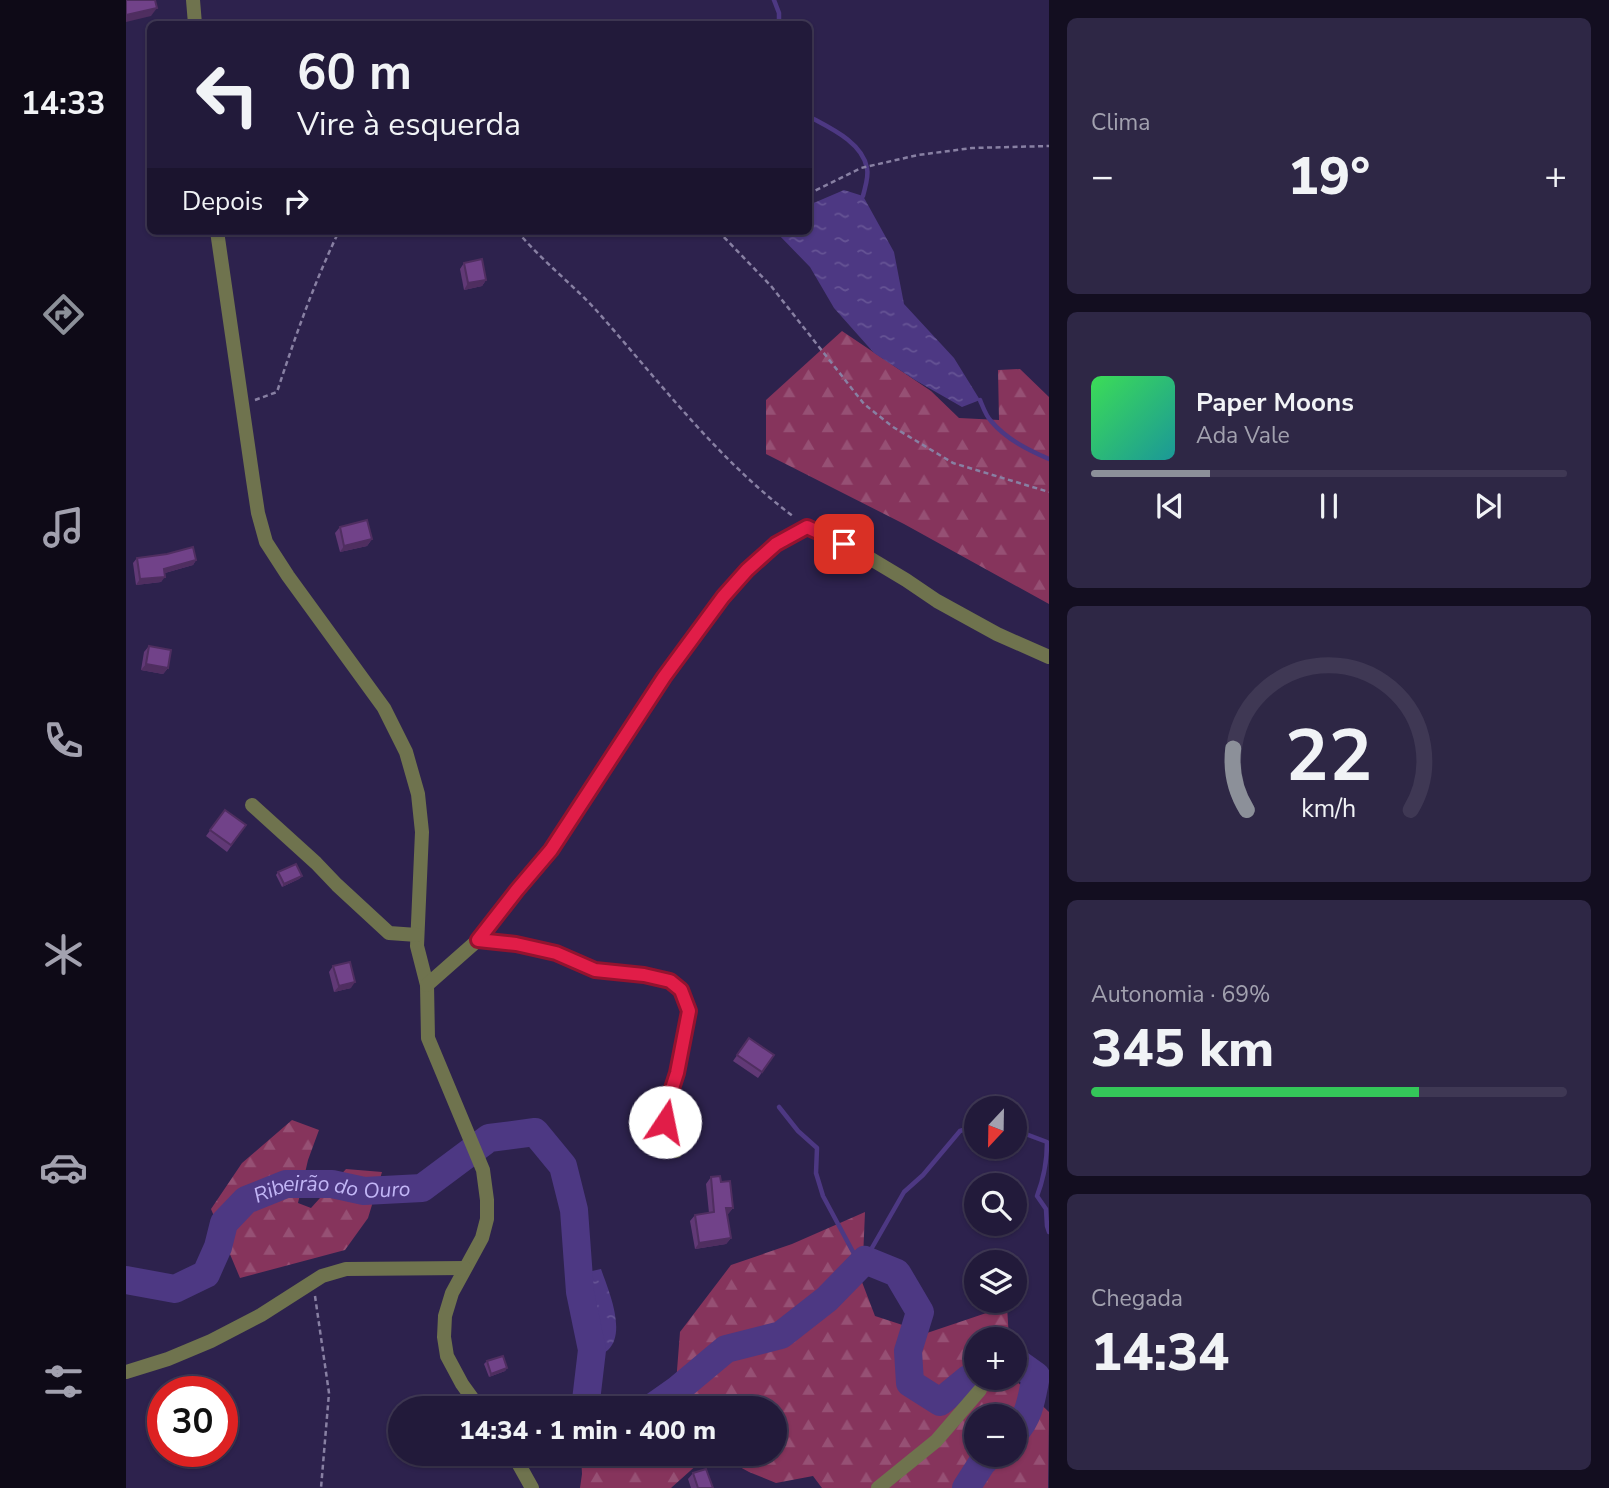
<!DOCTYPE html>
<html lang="pt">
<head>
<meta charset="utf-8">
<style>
	:root { --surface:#221a3a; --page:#2e2745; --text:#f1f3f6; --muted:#a2a1af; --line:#3f3854; --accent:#8c9099 }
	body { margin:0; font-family:"Nunito Sans",sans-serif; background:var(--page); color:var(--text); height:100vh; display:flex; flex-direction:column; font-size:26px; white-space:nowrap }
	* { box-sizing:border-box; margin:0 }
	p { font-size:23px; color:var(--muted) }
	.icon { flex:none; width:38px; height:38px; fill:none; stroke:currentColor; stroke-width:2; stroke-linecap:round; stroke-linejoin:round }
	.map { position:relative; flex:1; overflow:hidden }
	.sheet { display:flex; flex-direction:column; gap:18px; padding:18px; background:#130e20; width:560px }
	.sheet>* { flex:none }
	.guide { position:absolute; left:21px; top:21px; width:665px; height:214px; border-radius:10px; box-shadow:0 2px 5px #0004,0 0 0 2px var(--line); background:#221a3a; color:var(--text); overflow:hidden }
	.needle { width:46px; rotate:202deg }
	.controls { position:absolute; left:838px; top:1096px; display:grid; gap:14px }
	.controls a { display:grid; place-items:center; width:63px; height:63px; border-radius:50%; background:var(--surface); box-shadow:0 2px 5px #0004,0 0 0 2px var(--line); font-size:35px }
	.speed { position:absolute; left:21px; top:1376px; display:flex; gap:14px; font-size:35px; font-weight:700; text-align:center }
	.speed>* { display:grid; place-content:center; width:91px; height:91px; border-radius:50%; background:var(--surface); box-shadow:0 2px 5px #0004,0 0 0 2px var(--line); line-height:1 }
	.speed .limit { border:10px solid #d22; background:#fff; color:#111 }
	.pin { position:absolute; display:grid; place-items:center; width:60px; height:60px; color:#fff; margin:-30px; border-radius:14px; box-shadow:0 4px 10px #0006 }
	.me { position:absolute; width:77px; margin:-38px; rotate:11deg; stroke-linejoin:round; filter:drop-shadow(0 0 5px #0008) }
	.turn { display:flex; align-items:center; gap:24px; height:147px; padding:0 35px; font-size:32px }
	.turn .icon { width:91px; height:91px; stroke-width:2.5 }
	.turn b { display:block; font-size:49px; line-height:60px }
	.then { display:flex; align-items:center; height:66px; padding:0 35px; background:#0003; gap:14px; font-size:26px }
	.big { font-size:52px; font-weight:800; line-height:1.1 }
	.sheet .card { flex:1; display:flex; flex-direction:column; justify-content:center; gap:10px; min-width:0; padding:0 24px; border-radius:10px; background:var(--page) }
	.sheet .dial { align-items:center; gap:0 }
	.dial svg { height:182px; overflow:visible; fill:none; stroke:var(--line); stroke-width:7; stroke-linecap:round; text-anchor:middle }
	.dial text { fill:var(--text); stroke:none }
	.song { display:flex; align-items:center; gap:21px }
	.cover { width:84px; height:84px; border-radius:10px; background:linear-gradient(135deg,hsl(130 70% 55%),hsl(180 70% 35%)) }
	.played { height:7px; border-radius:4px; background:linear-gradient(90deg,var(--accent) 25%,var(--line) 25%) }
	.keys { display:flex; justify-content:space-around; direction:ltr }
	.heat { display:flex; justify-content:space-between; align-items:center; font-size:38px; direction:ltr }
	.charge { height:10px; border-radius:5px; background:linear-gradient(90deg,#34c759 69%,var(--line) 0) }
	.trip { position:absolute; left:262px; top:1396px; width:399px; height:70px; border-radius:35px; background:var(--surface); box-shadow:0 2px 5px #0004,0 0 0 2px var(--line); font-weight:800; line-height:70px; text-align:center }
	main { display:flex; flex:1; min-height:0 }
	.menu { display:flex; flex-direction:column; width:126px; justify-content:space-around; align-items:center; background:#0e0a17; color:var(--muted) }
	.menu .icon { width:49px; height:49px }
	.menu .on { color:var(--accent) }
	.menu b { font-size:32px; color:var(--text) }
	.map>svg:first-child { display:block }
	.forest { fill:url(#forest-firs); fill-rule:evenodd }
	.water { fill:url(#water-ripples) }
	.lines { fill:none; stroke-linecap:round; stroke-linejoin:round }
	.stream { stroke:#4d3883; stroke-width:4.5 }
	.river { stroke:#4d3883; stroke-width:28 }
	.path { stroke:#8880a3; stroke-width:2.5; stroke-dasharray:5 3.5; stroke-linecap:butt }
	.street { stroke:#6f734e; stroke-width:14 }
	.wall { fill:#613976 }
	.shaded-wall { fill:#4f2e60 }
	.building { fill:#714289; stroke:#4f2e60; stroke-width:2 }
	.route-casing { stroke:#92132f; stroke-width:18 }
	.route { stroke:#e11d48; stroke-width:12 }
	.labels { text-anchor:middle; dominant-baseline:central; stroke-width:7; stroke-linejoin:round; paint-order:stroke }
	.water-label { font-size:21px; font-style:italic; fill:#c2b6f6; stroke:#2d224d }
</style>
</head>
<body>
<main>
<nav class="menu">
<b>14:33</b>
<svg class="icon on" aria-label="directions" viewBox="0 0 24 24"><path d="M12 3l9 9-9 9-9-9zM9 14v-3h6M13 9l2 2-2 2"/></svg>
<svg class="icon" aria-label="music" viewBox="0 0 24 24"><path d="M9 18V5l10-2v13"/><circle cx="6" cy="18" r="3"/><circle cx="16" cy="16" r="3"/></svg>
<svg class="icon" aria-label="phone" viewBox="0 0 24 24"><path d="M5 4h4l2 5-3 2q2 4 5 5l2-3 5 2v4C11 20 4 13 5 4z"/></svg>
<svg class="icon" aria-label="climate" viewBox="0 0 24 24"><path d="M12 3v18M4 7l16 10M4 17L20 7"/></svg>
<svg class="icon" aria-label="car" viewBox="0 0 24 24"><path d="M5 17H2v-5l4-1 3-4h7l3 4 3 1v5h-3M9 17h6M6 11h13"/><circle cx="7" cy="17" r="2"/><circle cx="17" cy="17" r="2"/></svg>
<svg class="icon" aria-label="filters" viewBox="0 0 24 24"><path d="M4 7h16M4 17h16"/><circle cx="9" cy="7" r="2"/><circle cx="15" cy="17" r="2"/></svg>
</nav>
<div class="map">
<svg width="923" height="1488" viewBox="0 0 923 1488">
	<defs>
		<pattern id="forest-firs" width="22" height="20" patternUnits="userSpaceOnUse" patternTransform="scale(1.75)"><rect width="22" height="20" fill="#86345c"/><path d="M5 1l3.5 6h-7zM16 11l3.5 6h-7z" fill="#965074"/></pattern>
		<pattern id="water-ripples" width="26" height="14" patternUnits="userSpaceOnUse" patternTransform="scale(1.75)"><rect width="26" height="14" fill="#4d3883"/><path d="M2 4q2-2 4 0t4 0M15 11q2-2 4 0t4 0" fill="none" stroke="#665495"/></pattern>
	</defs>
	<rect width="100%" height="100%" fill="#2d224d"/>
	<!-- forest -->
	<g class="forest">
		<path d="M716,331l89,60 28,27 40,2 -1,-50 22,-1 29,28v207l-145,-80 -138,-70v-54z"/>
		<path d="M166,1120l27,10 -11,30 -10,43 13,5 35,-39 36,3 -14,46 -23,32 -105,28 -29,-69 31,-46z"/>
		<path d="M739,1212l-3,70 13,34 52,17 80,-27 2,33h-33v38h36l37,35 -1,76h-226l-9,-12 -37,7 -27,-11 -33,-18h59v-45h-101l6,-77 51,-67 61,-21zM850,1416h39v38h-39z"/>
		<path d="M455,1454h128l-38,34h-91l2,-14z"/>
	</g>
	<!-- water -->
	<g class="water">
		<path d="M718,190l19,6 31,56 10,52 50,54 26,42 -18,7 -47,-27 -41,-27 -40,-45 -24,-41 -33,-34v-2h31l1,-26z"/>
		<path d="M475,1269c7,20 26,63 7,81 -3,3 -11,6 -15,8l-15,-13 6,-15 -15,-40 1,-14z"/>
	</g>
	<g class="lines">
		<!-- stream -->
		<g class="stream">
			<path d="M648,0l5,13v11"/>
			<path d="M682,116c22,12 54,26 59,52 2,9 -2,19 -4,28"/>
			<path d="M854,400c3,7 6,16 11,21 15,18 37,29 58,38"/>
			<path d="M653,1107l19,24 19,17 -1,25 7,23 37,69"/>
			<path d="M889,1130l32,12c0,20 -3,36 -10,54l9,13 1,17 2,6"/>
			<path d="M739,1260l39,-68 19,-17 37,-44 16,-5"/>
		</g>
		<!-- river -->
		<g class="river">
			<path id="s1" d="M0,1280l49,9 31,-15 12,-27 6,-24 22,-23 40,-16h46l32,7 58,-3 67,-50 46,-6 28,34 11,44 6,82 12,58 -7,59"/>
			<path d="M889,1361l21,15c-4,19 -6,41 -21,56"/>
			<path d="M524,1409l27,-19 49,-41 55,-14 46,-36 38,-39 32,13 23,39 -12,39 2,32 30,19 28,-23 8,-4"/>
			<path d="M840,1488l16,-25 9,-9"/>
		</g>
		<!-- path -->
		<g class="path">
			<path d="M682,194l53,-26 57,-13 54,-7 77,-2"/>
			<path d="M391,231c24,29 54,52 79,79 63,71 122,150 198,207"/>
			<path d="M592,231l53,55 93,118 29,23 60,36 96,29"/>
			<path d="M129,400l22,-8c18,-55 37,-109 62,-161"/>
			<path d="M189,1296l14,97 -8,95"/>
		</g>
		<!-- street -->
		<g class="street">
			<path d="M67,0l2,24"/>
			<path d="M91,231l36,249 5,33 8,29 22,34 96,132 22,44 12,42 4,38 -5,114 10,39 1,53 55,132 4,30v19l-5,19 -30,55 -7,23 -1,21 3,19 15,28 18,25"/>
			<path d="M126,805l64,58 21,22 52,48 28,2"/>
			<path d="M352,940l38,4 40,9 39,17 49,5 26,6 11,9 8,21 -12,62 -11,34 -2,30 12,14"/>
			<path d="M301,985l51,-45 39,-50 34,-40 113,-172 59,-81 24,-27 29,-26 31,-17 59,29 40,24 31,21 60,33 52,23"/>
			<path d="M0,1372l42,-13 43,-18 50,-26 61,-39 24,-7 119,-1"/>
			<path d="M387,1454l19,34"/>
			<path d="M752,1488l58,-47 44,-51"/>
		</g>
	</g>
	<!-- wall -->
	<g class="wall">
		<path d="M338,263l22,17 -4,6 -18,4 -4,-21z"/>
		<path d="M214,527l32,12 -5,7 -27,6 -5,-19z"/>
		<path d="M11,558l59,2 -3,5 -28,8 -4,9 -25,3 -3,-22z"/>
		<path d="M23,646l19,22 -5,6 -22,-4 3,-18z"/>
		<path d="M99,810l21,15 -19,27 -21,-16z"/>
		<path d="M152,872l24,4 -3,3 -17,8 -6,-12z"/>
		<path d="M207,966l18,22 -17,4 -5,-20z"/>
		<path d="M623,1038l25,17 -16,23 -25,-17z"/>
		<path d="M585,1177l10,5 12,26 -5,6h-1l4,24 -5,6 -31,5 -5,-28 5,-6 14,-2 -3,-29z"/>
		<path d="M361,1361l20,7 -2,3 -16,6 -5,-13z"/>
		<path d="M567,1473l20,15h-22l-3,-9z"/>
	</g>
	<!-- shaded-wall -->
	<g class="shaded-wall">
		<path d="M31,8l-6,8 -25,6v-7z"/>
		<path d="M360,280l-4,6 -18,4 4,-7z"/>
		<path d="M246,539l-5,7 -27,6 4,-6z"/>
		<path d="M70,560l-3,5 -32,9 3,-5z"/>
		<path d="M39,577l-4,5 -25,3 4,-6z"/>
		<path d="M20,664l22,4 -5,6 -22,-4z"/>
		<path d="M176,876l-3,3 -17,8 2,-3z"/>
		<path d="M229,982l-4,6 -17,4 5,-6z"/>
		<path d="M600,1208h7l-5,6h-7z"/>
		<path d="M605,1238l-5,6 -31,5 4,-6z"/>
		<path d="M381,1368l-2,3 -16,6 2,-3z"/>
	</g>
	<!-- building -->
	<g class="building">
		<path d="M0,0h29l2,8 -31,7z"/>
		<path d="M356,259l4,21 -18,3 -4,-20z"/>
		<path d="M241,520l5,19 -28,7 -4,-19z"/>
		<path d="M67,547l3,13 -32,9 1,8 -25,2 -3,-21 30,-4z"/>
		<path d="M23,646l22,4 -3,18 -22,-4z"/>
		<path d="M99,810l21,15 -15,20 -21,-15z"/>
		<path d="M170,864l6,12 -18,8 -6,-12z"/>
		<path d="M224,962l5,20 -16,4 -6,-20z"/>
		<path d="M623,1038l25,17 -12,17 -25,-17z"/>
		<path d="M594,1176l1,6 9,-1 3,27h-7l5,30 -32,5 -4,-28 19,-3 -3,-35z"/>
		<path d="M377,1356l4,12 -16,6 -4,-13z"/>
		<path d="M580,1469l7,19h-15l-5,-15z"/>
	</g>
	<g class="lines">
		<defs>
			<path id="route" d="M539,1122l1,-15 11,-34 12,-62 -8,-21 -11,-9 -26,-6 -49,-5 -39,-17 -40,-9 -38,-4 39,-50 34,-40 113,-173 59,-80 24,-27 29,-26 31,-17 37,17"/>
		</defs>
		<!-- route casing -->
		<use href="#route" class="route-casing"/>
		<!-- route -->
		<use href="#route" class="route"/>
	</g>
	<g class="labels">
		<!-- water labels -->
		<g class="water-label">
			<text stroke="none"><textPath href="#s1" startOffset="259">Ribeirão do Ouro</textPath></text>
		</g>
	</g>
</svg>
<div class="controls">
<a><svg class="needle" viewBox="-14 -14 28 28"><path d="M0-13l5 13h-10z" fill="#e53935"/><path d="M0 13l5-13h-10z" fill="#a2a1af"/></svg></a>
<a><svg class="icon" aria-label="search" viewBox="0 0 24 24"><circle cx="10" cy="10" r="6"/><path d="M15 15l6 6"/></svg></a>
<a><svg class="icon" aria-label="layers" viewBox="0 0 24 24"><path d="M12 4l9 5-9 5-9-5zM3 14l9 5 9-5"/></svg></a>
<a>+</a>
<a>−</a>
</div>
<div class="speed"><div class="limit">30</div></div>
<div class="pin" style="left:718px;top:544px;background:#d93025"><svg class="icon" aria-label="arrive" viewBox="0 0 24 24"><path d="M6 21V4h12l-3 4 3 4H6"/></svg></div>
<svg class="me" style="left:539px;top:1122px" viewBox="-20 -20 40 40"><circle r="19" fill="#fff"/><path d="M0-13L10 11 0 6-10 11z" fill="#e11d48"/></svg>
<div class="trip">14:34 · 1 min · 400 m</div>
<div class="guide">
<div class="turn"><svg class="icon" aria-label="left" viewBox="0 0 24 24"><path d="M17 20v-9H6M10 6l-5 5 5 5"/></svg><div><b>60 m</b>Vire à esquerda</div></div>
<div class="then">Depois<svg class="icon" aria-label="right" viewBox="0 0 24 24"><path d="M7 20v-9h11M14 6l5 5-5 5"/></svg></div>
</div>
</div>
<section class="sheet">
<div class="card"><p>Clima</p>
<div class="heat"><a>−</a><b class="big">19°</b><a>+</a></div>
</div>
<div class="card">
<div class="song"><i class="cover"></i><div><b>Paper Moons</b><p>Ada Vale</p></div></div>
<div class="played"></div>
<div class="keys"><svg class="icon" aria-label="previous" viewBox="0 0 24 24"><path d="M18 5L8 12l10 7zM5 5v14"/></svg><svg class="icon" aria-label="pause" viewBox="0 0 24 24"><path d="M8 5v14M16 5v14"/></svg><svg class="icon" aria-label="next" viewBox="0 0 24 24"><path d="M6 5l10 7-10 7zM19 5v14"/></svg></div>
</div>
<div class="card dial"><svg viewBox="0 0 100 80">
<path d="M14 69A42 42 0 1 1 86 69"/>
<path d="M14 69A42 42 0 0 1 8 42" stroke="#8c9099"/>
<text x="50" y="56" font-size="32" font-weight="700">22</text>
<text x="50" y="72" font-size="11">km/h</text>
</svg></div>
<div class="card"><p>Autonomia · 69%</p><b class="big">345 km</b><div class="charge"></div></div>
<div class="card"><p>Chegada</p><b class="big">14:34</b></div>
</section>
</main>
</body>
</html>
